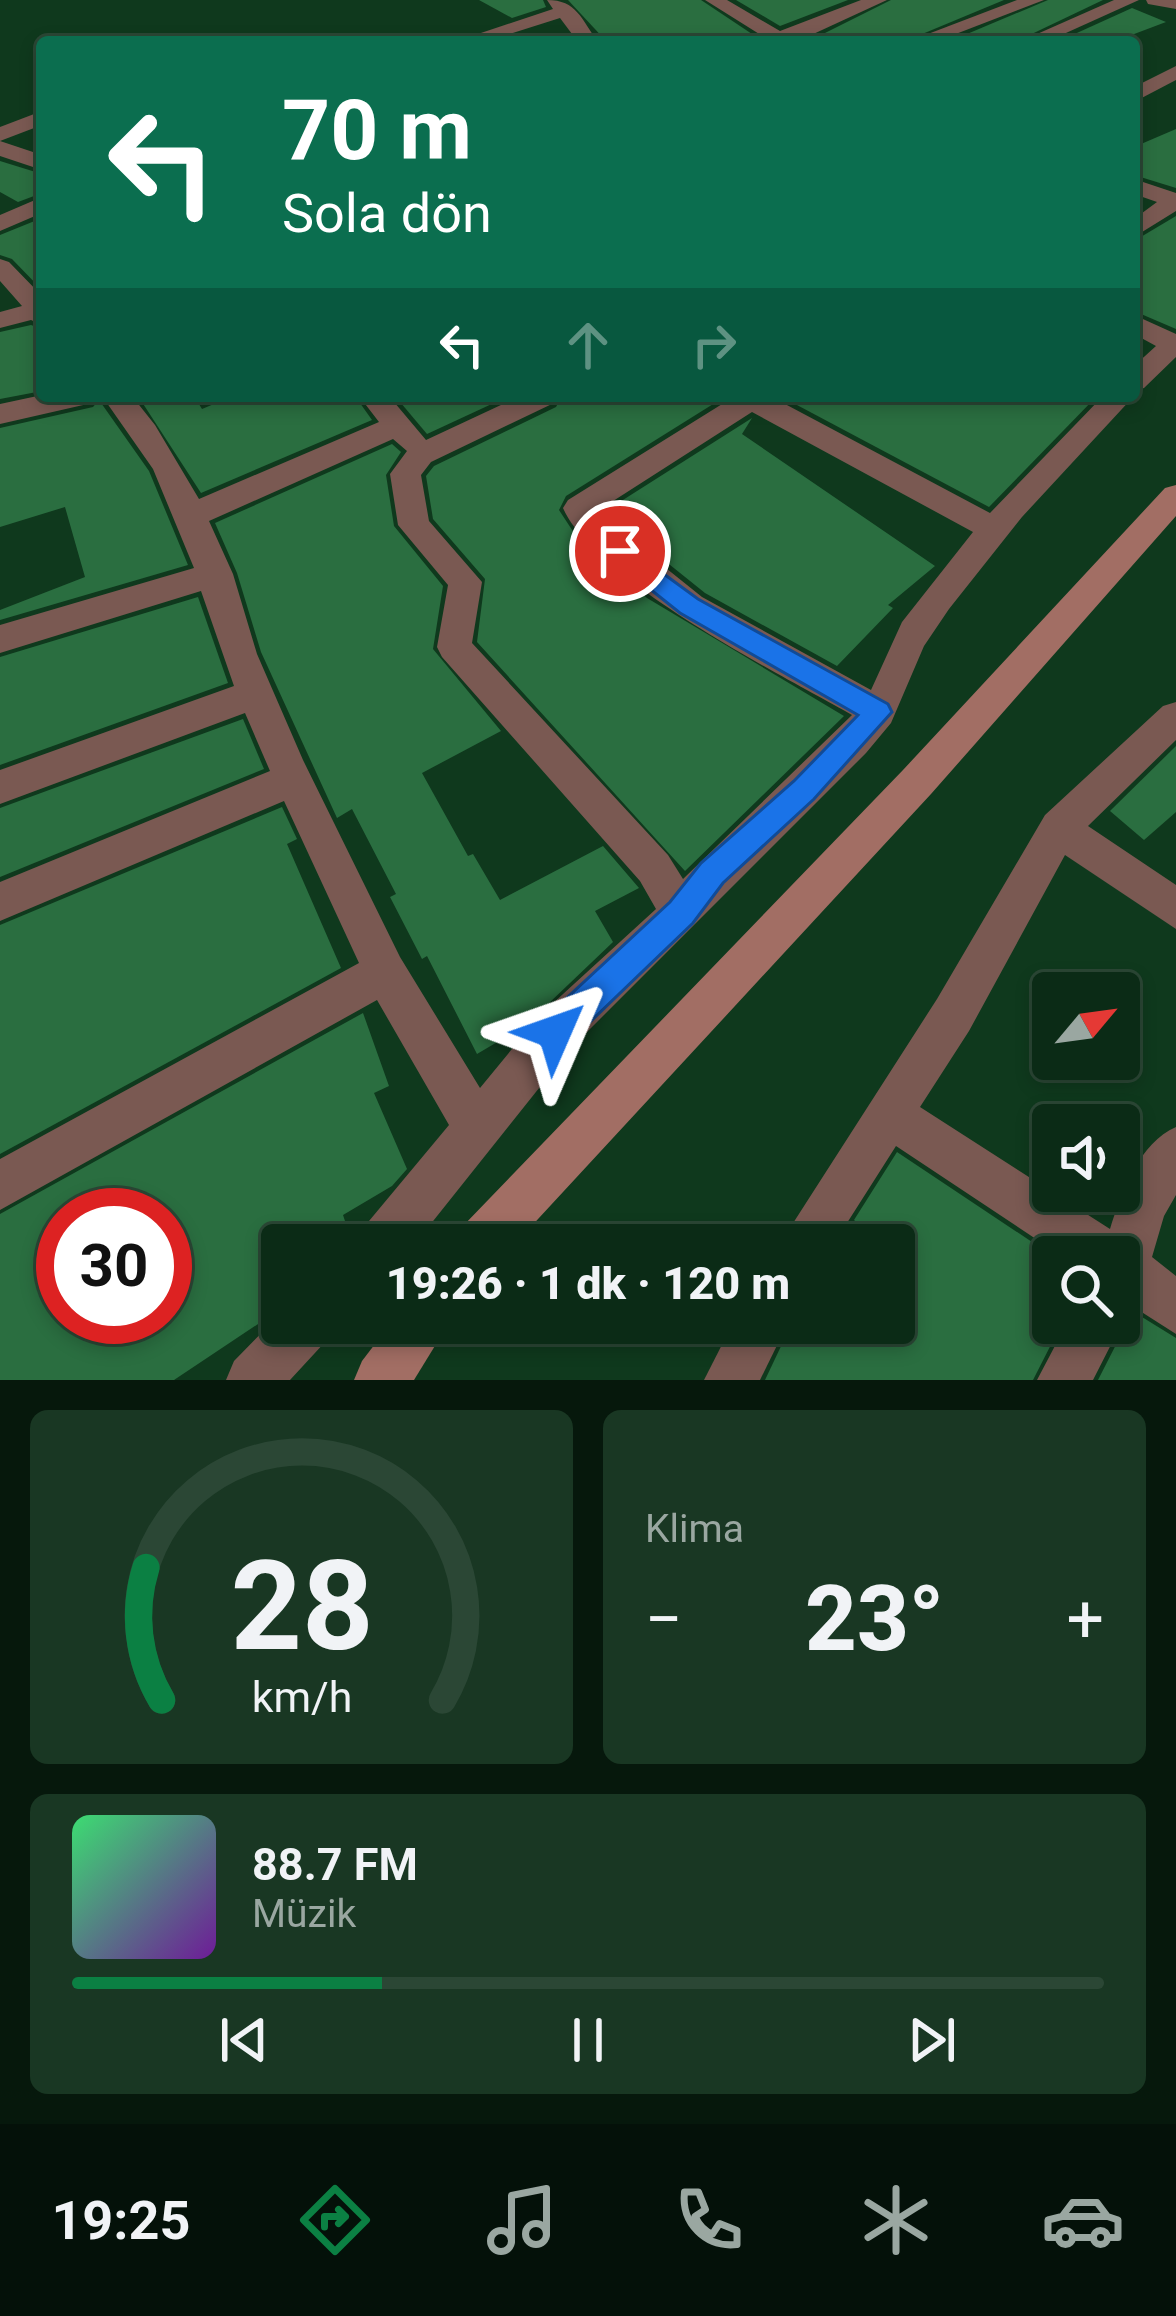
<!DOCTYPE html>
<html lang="tr">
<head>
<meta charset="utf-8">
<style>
	:root { --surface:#0b2b16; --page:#193723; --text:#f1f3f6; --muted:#9aa7a1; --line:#2b4735; --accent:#0b8043 }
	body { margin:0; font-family:Roboto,sans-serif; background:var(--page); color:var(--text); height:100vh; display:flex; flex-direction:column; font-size:45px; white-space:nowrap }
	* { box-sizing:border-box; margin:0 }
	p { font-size:39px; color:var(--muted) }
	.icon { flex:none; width:66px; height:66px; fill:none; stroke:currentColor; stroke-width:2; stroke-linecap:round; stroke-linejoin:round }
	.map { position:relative; height:1380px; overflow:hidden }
	.side { display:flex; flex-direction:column; gap:30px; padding:30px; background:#06180c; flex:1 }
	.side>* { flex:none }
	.top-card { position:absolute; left:36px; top:36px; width:1104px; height:366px; border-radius:12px; box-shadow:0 6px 18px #0003,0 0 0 3px var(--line); background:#0b6e4f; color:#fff; overflow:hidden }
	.needle { width:78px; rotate:61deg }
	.tools { position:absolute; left:1032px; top:972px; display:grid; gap:24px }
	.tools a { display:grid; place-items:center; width:108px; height:108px; border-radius:12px; background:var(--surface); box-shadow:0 6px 18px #0003,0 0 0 3px var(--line); font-size:60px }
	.speed { position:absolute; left:36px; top:1188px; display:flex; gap:24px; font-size:60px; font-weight:700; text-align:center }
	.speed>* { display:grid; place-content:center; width:156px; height:156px; border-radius:50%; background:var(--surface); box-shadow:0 6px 18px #0003,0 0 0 3px var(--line); line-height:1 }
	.speed .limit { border:18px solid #d22; background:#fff; color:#111 }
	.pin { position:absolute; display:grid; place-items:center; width:102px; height:102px; color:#fff; margin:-51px; border:6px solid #fff; border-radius:50%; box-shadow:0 3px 12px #0007 }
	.me { position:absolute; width:132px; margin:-66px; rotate:47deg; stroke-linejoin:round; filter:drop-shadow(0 0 9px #0008) }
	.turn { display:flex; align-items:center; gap:42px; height:252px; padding:0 48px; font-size:54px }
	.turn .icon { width:156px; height:156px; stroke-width:2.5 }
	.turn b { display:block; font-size:84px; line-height:102px }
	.lanes { display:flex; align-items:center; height:114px; padding:0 48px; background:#0003; justify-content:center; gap:60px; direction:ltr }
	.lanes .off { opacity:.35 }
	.big { font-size:90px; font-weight:800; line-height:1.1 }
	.side .widget { flex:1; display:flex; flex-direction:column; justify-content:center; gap:18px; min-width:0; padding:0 42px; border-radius:18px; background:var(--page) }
	.side .dial { align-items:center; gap:0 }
	.dial svg { height:312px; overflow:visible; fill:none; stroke:var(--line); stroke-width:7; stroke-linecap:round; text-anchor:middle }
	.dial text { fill:var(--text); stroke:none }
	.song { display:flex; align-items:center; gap:36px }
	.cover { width:144px; height:144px; border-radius:18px; background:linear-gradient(135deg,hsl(140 70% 55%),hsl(280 70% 35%)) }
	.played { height:12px; border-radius:6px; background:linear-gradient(90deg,var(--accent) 30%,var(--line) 30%) }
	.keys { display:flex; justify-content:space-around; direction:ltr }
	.heat { display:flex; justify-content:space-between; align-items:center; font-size:66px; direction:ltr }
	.side .tiles { flex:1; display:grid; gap:30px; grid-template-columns:1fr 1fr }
	.widget:last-child { grid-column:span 2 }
	.trip { position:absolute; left:261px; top:1224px; width:654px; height:120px; border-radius:12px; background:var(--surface); box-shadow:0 6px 18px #0003,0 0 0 3px var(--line); font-weight:800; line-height:120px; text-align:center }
	.menu { display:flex; height:192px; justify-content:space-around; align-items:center; background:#041109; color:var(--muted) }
	.menu .icon { width:84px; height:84px }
	.menu .on { color:var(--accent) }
	.menu b { font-size:54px; color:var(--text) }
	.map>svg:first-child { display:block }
	.building { fill:#2a6e40; fill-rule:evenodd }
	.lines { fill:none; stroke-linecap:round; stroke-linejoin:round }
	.street { fill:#7a5952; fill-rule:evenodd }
	.secondary { fill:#a26e64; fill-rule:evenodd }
	.route { fill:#1a73e8; stroke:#114b97; stroke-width:3 }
</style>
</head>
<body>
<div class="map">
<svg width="1176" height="1380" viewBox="0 0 1176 1380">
	<rect width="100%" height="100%" fill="#0f391d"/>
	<!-- building -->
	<g class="building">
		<path d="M479,0h64l3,7 -34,11z"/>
		<path d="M568,0h133l63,42h-157z"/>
		<path d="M736,0h112l-68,26z"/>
		<path d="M891,0h113l-101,42h-96z"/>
		<path d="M1048,0h55l-88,42h-67z"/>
		<path d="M1132,8l34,14 -53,20h-56z"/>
		<path d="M1176,129v59l-42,-13v-28z"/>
		<path d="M0,161l42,13v19l-24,9 -18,-10z"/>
		<path d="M1176,216v113l-42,-18v-70z"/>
		<path d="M42,218v72l-30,-31 -12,-4v-20z"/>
		<path d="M31,325l11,4v62l-42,8v-67z"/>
		<path d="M138,396h56l8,13 31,-13h122l17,24 -171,73z"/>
		<path d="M395,396h114l-82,38z"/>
		<path d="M562,396h164l-160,100 -7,14 19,29 69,59 197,118 -159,155 -208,-229 8,-63 -52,-60 -7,-43 8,-10 122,-59z"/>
		<path d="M780,396h317l-108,111z"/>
		<path d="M99,400l50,71 39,94 -188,55v-10l85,-33 -20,-70 -65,20v-99l93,-21z"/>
		<path d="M752,418l-10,16 193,132 -47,39 5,3 -56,58 -132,-73 -101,-81z"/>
		<path d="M392,444l9,8 -15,23 8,51 49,60 -10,63 68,82 -79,42 46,83 5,-2 27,46 103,-54 36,42 -44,23 18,31 -87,83 -49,29 -50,-98 -5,3 -32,-62 6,-3 -44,-85 -15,9 -76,-166 -24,-79 -22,-50z"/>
		<path d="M198,597l30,86 -228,82v-108z"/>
		<path d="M243,719l21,50 -264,108v-69z"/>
		<path d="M1176,746v66l-32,28 -34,-29z"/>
		<path d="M282,807l15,32 -10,5 54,124 -341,186v-229z"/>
		<path d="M363,1013l26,73 -15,7 33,76 -15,17 -49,29 10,30h-71v63l-108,72h-174v-166zM63,1215h102v102h-102z"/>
		<path d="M897,1152l156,104v67h9l-29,57h-268l27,-57h102v-78h-12l-28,-25z"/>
		<path d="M1129,1309l47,29v42h-78l28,-55 -5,-13z"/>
	</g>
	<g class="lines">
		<!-- street -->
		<g class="street">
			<path d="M547,0c30,0 34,19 51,42h-20l-18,-24 -76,24h-30l99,-33z"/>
			<path d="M705,0h22l53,31 81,-31h26l-91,42h-24z"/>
			<path d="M1017,0h27l-109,42h-28z"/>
			<path d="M1114,0h25l-93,42h-27z"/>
			<path d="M1146,0h30v9l-28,-5z"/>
			<path d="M1176,66v14l-42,22v-15z"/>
			<path d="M42,111v14l-42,16 42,14v15l-42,-14v-29z"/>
			<path d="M1134,179l42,14v18l-42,26v-18l23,-17 -23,-8z"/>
			<path d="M42,197v16l-42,18v-16z"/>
			<path d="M0,259l9,3 33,34v29l-11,-5 -31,8v-16l22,-6 -22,-25z"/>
			<path d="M1134,315l42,19v23l-32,31 -10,3v-25l22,-20 -22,-12z"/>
			<path d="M42,395v1h54l-4,7 -92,21v-20z"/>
			<path d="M102,396h30l23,29 44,74 180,-77 -20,-26h30l37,44 94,-44h38l-4,7 -123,59 -10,13 8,46 53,61 -10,61 196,212 15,24 169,-164c-71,-40 -258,-135 -289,-207l5,-8 167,-104h35l220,117 113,-117h31l-112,121 -73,92 -25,37 -33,77 -25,30 -295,295 -157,197h-57l7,-18 85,-102 -72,-125 -377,210v-51l359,-196 -75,-162 -284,120v-39l270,-111 -25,-58 -245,91v-34l234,-84 -33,-95 -201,62v-28l194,-57 -41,-99zM752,412l221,120 -71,90 -31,68 -169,-93 -106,-85zM393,439l14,12 -17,23 8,51 50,60 -11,62 5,10 198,224 16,28 -117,107 -59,72 -80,-131 -97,-197 -46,-106 -24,-80 -24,-53z"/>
			<path d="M1176,702v38l-88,86 88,59v44l-111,-74 -96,176 -49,76 190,122c11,-36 30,-87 66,-102v68l-12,21 -12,41 24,19v58l-47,-30 -10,4v-51h-56l-167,-111 -63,99h-54l158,-246 108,-184 118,-109z"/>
			<path d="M282,1312v11h52l-8,18 -36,39h-64l8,-19z"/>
			<path d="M1119,1316l3,7 -29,57h-56l30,-57h52z"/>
			<path d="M733,1323h55l-28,57h-56z"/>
		</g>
		<!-- secondary -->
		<g class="secondary">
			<path d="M1176,485v31l-245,278 -417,451h-59l7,-18 441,-457 262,-282z"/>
			<path d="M391,1323h58l-35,57h-60l8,-19z"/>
		</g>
	</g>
	<!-- route -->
	<path class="route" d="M620,542l78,57 190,105 4,8 -78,87 -91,84 -30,40 -126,121 -12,5 -12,-5 -5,-12 5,-12 127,-118 31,-39 93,-82 64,-66 -178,-102 -69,-55 -3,-7z"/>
</svg>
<div class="tools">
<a><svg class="needle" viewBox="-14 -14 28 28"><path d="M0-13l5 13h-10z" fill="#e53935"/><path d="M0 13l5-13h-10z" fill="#9aa7a1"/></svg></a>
<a><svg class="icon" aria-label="sound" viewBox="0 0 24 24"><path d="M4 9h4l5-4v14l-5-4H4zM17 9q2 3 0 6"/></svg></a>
<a><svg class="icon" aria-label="search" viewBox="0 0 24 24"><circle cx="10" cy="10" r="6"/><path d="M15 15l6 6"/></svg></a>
</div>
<div class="speed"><div class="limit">30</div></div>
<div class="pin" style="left:620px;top:551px;background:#d93025"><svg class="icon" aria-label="arrive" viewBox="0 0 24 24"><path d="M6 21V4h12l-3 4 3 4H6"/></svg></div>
<svg class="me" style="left:555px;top:1032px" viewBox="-20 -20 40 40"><path d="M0-17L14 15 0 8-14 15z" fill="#1a73e8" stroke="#fff" stroke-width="4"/></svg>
<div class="trip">19:26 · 1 dk · 120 m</div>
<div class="top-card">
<div class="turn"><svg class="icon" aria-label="left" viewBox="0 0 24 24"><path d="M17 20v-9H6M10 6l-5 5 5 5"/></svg><div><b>70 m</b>Sola dön</div></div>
<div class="lanes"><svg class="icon" aria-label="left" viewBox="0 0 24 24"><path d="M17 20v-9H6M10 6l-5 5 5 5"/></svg><svg class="icon off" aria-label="ahead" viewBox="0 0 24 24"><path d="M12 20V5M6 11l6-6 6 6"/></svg><svg class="icon off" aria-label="right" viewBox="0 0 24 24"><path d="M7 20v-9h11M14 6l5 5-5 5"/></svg></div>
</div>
</div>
<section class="side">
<div class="tiles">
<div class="widget dial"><svg viewBox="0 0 100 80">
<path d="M14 69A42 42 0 1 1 86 69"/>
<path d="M14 69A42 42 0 0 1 10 35" stroke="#0b8043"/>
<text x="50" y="56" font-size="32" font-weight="700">28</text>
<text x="50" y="72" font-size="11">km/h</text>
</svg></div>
<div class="widget"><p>Klima</p>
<div class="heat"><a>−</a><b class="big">23°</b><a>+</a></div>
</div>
<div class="widget">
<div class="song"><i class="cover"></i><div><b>88.7 FM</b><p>Müzik</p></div></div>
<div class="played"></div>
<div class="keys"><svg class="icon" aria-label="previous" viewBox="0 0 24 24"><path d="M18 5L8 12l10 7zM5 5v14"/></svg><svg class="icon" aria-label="pause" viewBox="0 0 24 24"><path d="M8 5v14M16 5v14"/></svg><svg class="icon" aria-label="next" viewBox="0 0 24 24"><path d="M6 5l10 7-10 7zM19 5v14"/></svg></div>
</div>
</div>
</section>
<nav class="menu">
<b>19:25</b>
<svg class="icon on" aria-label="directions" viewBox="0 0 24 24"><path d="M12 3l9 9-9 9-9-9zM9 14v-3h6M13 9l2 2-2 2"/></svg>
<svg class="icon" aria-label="music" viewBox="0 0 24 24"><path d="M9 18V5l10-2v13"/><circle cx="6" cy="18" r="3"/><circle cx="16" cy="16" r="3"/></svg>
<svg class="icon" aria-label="phone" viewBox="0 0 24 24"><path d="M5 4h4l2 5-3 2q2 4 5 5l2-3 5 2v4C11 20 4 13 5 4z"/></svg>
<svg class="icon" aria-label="climate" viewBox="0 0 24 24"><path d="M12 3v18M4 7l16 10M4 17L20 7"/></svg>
<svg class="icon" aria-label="car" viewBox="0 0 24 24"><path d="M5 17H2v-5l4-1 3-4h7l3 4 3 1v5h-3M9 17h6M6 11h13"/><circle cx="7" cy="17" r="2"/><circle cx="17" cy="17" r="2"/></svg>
</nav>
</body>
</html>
